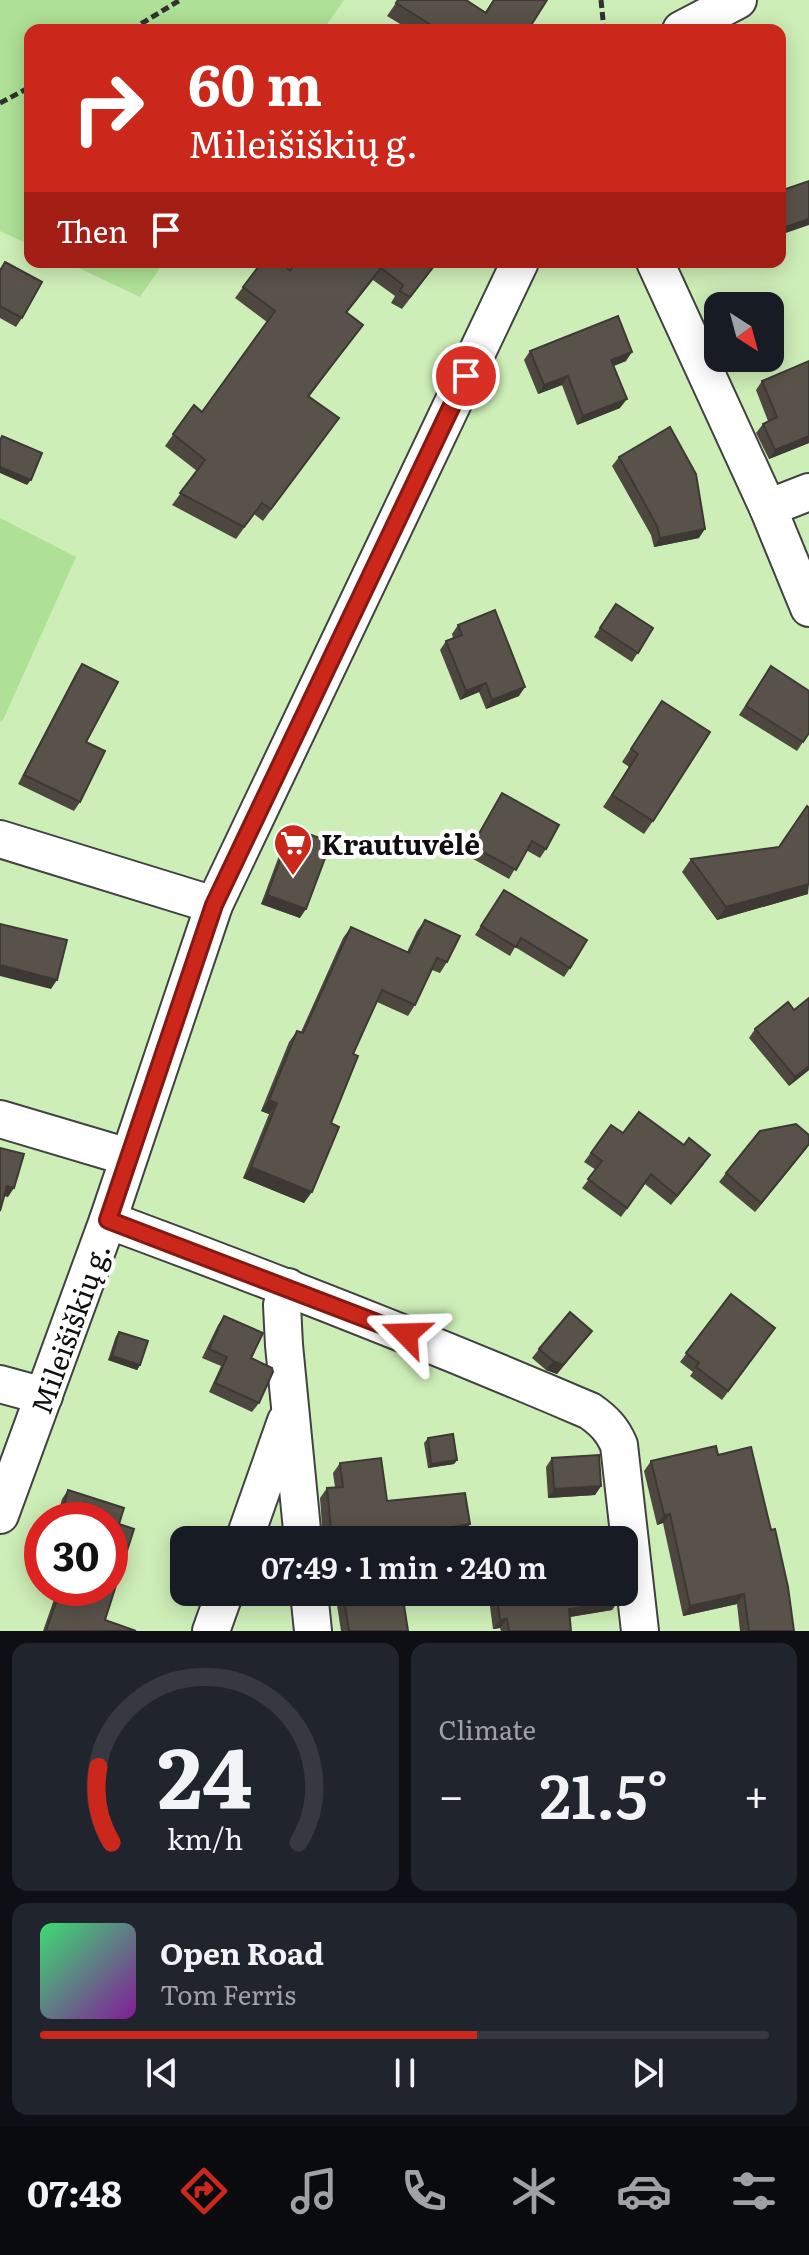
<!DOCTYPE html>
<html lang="en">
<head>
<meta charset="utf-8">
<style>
	:root { --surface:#171b24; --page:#20242c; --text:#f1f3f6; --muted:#9ea1a6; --line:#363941; --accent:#cc271b }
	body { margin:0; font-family:Literata,serif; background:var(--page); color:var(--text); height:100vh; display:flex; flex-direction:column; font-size:30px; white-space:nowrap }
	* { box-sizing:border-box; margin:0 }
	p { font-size:26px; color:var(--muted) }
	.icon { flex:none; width:44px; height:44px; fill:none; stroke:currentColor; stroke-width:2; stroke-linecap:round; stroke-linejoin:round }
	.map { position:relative; height:1631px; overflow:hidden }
	.details { display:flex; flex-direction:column; gap:12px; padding:12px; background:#0d0f14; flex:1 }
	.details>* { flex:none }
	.top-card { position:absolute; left:24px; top:24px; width:762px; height:244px; border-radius:16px; box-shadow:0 4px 20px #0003; background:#cc271b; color:#fff; overflow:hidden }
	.needle { width:52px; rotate:144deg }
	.fabs { position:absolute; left:704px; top:292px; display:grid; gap:16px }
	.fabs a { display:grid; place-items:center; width:80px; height:80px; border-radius:16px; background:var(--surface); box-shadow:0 4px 20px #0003; font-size:40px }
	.speed { position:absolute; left:24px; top:1502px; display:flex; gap:16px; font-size:40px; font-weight:700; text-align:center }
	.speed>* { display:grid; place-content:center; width:104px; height:104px; border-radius:50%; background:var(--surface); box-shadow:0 4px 20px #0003; line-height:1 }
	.speed .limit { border:12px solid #d22; background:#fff; color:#111 }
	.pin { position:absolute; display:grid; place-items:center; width:68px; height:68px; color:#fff; margin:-34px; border:4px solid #fff; border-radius:50%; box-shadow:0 2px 8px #0007 }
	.me { position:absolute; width:88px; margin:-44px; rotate:292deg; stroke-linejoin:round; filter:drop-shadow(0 0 6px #0008) }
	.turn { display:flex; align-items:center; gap:28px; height:168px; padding:0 32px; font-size:36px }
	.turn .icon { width:104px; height:104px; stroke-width:2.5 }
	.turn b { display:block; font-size:56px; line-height:68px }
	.then { display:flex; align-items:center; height:76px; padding:0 32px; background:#0003; gap:16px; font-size:30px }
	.big { font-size:60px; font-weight:600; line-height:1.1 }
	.details .tile { flex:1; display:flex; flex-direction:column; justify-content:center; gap:12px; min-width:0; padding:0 28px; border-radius:16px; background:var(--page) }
	.details .dial { align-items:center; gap:0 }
	.dial svg { height:208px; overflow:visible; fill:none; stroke:var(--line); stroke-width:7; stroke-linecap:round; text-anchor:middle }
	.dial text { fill:var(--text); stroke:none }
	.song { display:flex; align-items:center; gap:24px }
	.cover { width:96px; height:96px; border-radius:12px; background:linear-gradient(135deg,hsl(140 70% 55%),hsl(290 70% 35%)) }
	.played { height:8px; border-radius:4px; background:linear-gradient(90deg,var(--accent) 60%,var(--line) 60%) }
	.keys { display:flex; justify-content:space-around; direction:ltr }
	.heat { display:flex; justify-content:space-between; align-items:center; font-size:44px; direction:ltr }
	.details .tiles { flex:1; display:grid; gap:12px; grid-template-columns:1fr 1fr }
	.tile:last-child { grid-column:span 2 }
	.trip { position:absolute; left:170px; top:1526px; width:468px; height:80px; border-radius:16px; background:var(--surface); box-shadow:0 4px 20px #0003; font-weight:600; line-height:80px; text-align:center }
	.menu { display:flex; height:128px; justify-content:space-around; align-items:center; background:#090b0e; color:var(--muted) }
	.menu .icon { width:56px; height:56px }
	.menu .selected { color:var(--accent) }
	.menu b { font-size:36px; color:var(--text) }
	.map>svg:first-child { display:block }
	.green { fill:#cdeeb7; fill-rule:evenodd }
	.forest { fill:#aee095 }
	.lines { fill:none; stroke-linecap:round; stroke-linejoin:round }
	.minor-casing { stroke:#424242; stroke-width:40 }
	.path { stroke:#313131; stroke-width:5; stroke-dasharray:8 4; stroke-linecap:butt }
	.minor { stroke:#fff; stroke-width:36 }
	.wall { fill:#4d4740 }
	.shaded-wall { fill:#3e3934 }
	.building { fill:#59524b; stroke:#3e3934; stroke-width:2 }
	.route-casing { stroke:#851912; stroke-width:20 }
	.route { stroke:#cc271b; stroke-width:14 }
	.labels { text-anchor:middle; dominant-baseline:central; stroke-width:8; stroke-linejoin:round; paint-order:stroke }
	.poi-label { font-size:28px; font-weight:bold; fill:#0f0f0f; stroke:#fff; text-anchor:start }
	.street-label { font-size:28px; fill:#0f0f0f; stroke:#fff }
</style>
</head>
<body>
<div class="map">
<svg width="809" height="1631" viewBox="0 0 809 1631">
	<rect width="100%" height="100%" fill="#fffef2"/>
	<!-- green -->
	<path class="green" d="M0,0h809v1631h-809zM30,30h750v232h-750zM718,306h52v52h-52zM42,1520h68v68h-68zM184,1540h440v52h-440z"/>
	<!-- forest -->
	<g class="forest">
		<path d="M0,0h344l-21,30h-293v215l-30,-14z"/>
		<path d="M66,262h98l-24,35z"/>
		<path d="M0,518l76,39 -73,163 -3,2z"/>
	</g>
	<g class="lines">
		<defs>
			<g id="minor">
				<path d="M681,30l57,-30"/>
				<path d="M655,262l113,246 41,-16"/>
				<path d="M768,508l41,100"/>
				<path d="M0,839l214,66"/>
				<path d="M0,1119l128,38"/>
				<path d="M108,1220c162,60 323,123 482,191 14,10 22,18 29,34l21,186"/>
				<path d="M288,1287l-6,18 2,40 19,195"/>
				<path d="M0,1384l44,12"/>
				<path d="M0,1515l108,-295 106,-315 306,-643"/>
				<path d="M244,1540l42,-119"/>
				<path d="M309,1592l4,39"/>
				<path d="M211,1631l14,-39"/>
			</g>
		</defs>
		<!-- minor casing -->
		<use href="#minor" class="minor-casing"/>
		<!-- path -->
		<g class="path">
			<path d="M601,0l3,30"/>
			<path d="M131,30l49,-30"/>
			<path d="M0,103l30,-16"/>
		</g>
		<!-- minor -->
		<use href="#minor" class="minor"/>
	</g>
	<!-- wall -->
	<g class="wall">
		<path d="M398,0h68l19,12 8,-12h54l-19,30h-118l-23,-14z"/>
		<path d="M5,262l17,56 -6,9 -16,-9v-49z"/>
		<path d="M297,262h141l-36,47 -11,-6 4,-7 -22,-16 -26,33 16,12 -54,72 30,21 -76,103 -9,-7 -18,25 -64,-34 25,-34 -32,-25 29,-41 8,7 65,-90 -32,-24 8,-11 47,-17z"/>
		<path d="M530,351l96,10 -12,5 6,42 -43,17 -15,-40 -24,9 -14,-34z"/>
		<path d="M809,361v82l-40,16 -13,-26 7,-9 5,-3 -12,-31 6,-9z"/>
		<path d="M619,457l80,81 -45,9 -3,-12 -39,-69z"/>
		<path d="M616,604l37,24 -21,34 -38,-25z"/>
		<path d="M458,625l61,71 -33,13 -7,-17 -19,8 -20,-50 6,-9 7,-3 -1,-4z"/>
		<path d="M82,664l4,78 -6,60 -6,9 -56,-27 58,-111z"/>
		<path d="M771,666l38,67 -12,18 -58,-36z"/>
		<path d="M662,701l-9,120 -9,13 -41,-27 26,-40 -7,-5z"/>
		<path d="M502,793l44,56 -6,9 -14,-8 -17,29 -43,-24z"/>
		<path d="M292,828l8,90 -39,-14 25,-67z"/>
		<path d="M779,847l29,47 -91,26 -35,-48 9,-13z"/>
		<path d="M504,890l66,78 -6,9 -49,-30 -5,9 -35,-21z"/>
		<path d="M425,920l22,42 -7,11 -8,-3 -17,35 -7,11 -31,-14 -24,52 -49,149 -61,-25 26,-64 -8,-3 28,-69 8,-11 4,1 42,-94 8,-11 56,25 10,-21z"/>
		<path d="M794,1010l15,60 -20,16 -40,-48 6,-9z"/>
		<path d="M611,1125l12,8 81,31 -33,41 -26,-21 -24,33 -39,-29 14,-18 -12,-8z"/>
		<path d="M807,1148l-52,64 -36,-30 7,-9z"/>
		<path d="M731,1294l44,34 -53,72 -32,-24 3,-4 -13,-10z"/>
		<path d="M224,1316l27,42 8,45 -7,9 -43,-20 12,-26 -19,-8 16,-33z"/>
		<path d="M592,1331l-35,43 -11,-4 -14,-12 7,-9z"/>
		<path d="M119,1332l21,33 -3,5 -29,-10 8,-24z"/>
		<path d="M428,1438l29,22 -3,4 -26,4 -4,-25z"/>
		<path d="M718,1455l76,176h-54l-3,-27 -54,12 -20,-93 -6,2 -13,-54 7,-10z"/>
		<path d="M552,1458l49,28 -6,9 -47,3 -2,-31z"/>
		<path d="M340,1463l47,38 76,33 -39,6h-101l-3,-42 7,-10 8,-1 -2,-14z"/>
		<path d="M68,1490l56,18 -5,16 15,5 -29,91 31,11h-93l15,-43h52v-68h-54l6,-21z"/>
		<path d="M335,1592h67l6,39h-67z"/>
		<path d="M488,1592h129l1,9 -6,9 -42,7 1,14h-70l-1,-3 -7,1z"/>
	</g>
	<!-- shaded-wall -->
	<g class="shaded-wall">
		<path d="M809,219v6l-29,10v-6z"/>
		<path d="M632,352l-6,9 -21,8 6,-9z"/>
		<path d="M568,376l-6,9 -24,9 6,-9z"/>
		<path d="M627,399l-7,9 -43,17 6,-9z"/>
		<path d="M809,436v7l-40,16 6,-9z"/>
		<path d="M0,467l31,13 -4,5 -27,-12z"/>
		<path d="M705,529l-6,9 -45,9 6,-9z"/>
		<path d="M486,683l-7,9 -19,8 6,-9z"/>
		<path d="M525,687l-6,9 -33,13 6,-9z"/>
		<path d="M809,884l-1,10 -91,26 9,-13z"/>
		<path d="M267,895l39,14 -6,9 -39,-14z"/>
		<path d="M0,965l57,15 -6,9 -51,-13z"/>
		<path d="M809,1066v4l-20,16 6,-9z"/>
		<path d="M269,1100l8,3 -8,11 -8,-3z"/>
		<path d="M809,1144v1l-54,67 6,-9z"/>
		<path d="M251,1167l61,25 -8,11 -61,-25z"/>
		<path d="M7,1186l7,2 -6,9 -8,-2z"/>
		<path d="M592,1331l-35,43 -11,-4 7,-9z"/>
		<path d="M112,1356l28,9 -3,5 -29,-10z"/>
		<path d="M457,1460l-3,4 -26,4 3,-4z"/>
		<path d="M601,1486l-6,9 -47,3 6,-9z"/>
		<path d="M670,1514l-7,9 -6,2 7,-10z"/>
		<path d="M470,1524l-7,10 -39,6h-29l8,-5z"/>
		<path d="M744,1594l-7,10 -54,12 7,-10z"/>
		<path d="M618,1601l-6,9 -49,8 6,-9z"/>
		<path d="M507,1619l-7,9 -7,1 7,-9z"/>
	</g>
	<!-- building -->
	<g class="building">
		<path d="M398,0h68l20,13 8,-13h53l-19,30h-89l-43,-27z"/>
		<path d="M809,181v38l-29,10v-38z"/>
		<path d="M5,262l37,20 -20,36 -22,-12v-35z"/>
		<path d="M262,262h18l10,8 7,-8h140l-27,35 -10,-6 3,-6 -22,-17 -35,44 17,13 -55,71 31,22 -68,91 -9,-6 -18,24 -64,-34 25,-33 -32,-26 21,-29 8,7 73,-101 -32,-24z"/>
		<path d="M618,316l14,36 -21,8 16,39 -44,17 -15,-40 -24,9 -14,-34z"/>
		<path d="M809,361v75l-34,14 -12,-26 14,-7 -15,-36z"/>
		<path d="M670,427l26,47 9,55 -45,9 -3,-12 -38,-69z"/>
		<path d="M2,436l40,17 -11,27 -31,-13v-26z"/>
		<path d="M616,604l37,24 -15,25 -38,-25z"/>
		<path d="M495,610l30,77 -33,13 -6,-17 -20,8 -20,-50 16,-6 -4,-10z"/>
		<path d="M82,664l36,18 -32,60 19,9 -25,51 -56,-27z"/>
		<path d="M771,666l38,25v42l-6,9 -57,-36z"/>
		<path d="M662,701l48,31 -57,89 -41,-26 26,-41 -7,-5z"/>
		<path d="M502,793l57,32 -13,24 -14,-8 -16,29 -44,-24z"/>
		<path d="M807,806l2,2v76l-83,23 -35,-48 88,-12z"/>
		<path d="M292,828l39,14 -25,67 -39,-14z"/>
		<path d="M504,890l83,50 -17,28 -49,-30 -5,9 -35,-21z"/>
		<path d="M425,920l35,16 -13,26 -10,-4 -22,47 -33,-15 -29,64 5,2 -27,67 8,4 -27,65 -61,-25 26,-64 -8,-3 28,-69 6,2 48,-106 58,26z"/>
		<path d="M0,924l67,16 -10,40 -57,-15z"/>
		<path d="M809,998v68l-14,11 -40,-48 33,-27 6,8z"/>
		<path d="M639,1112l45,33 5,-7 21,17 -33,41 -26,-22 -24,34 -39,-29 14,-18 -11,-8 20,-28 12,8z"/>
		<path d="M796,1124l13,11v9l-48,59 -35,-30 34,-42z"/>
		<path d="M0,1148l24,6 -10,34 -7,-2 -7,25z"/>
		<path d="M731,1294l44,34 -47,63 -32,-24 3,-4 -13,-10z"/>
		<path d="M570,1312l22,19 -29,34 -10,-4 -14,-12z"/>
		<path d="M224,1316l39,17 -12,25 21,10 1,4 -14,31 -44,-20 12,-26 -18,-8z"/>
		<path d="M119,1332l29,9 -8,24 -28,-9z"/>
		<path d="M453,1434l4,26 -26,4 -3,-26z"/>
		<path d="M716,1446l2,9 33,-8 20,83 4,-1 13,58 6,44h-45l-5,-37 -54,12 -20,-92 -6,1 -13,-54z"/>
		<path d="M599,1455l2,31 -47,3 -2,-31z"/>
		<path d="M381,1458l6,43 78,-8 5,31 -67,11v4l-8,1h-68l4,-11 -4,-41 16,-1 -3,-24z"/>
		<path d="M68,1490l56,18 -5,16 15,5 -29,91 31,11h-90l15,-43h49v-68h-50z"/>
		<path d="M343,1592h59l6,39h-59z"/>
		<path d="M496,1592h121l1,9 -49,8 2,22h-62l-2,-12 -7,1z"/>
	</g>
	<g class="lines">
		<defs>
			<path id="route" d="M406,1334l-298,-114 106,-315 252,-529"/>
		</defs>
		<!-- route casing -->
		<use href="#route" class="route-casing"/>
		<!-- route -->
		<use href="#route" class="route"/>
	</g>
	<!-- icons -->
	<defs>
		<symbol id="supermarket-pin" viewBox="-11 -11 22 30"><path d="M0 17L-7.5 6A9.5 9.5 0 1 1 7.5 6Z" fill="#cc271b" stroke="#fff"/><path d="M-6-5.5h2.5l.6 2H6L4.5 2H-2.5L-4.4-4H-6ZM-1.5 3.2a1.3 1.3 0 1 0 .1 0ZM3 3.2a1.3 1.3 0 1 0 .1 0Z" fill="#fff"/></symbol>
	</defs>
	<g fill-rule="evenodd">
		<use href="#supermarket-pin" x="271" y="821" width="44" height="60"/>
	</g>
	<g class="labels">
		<!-- poi labels -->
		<g class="poi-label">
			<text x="321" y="843">Krautuvėlė</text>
		</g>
		<!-- street labels -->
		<g class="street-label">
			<text transform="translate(69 1328) rotate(-70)">Mileišiškių g.</text>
		</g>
	</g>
</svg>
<div class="fabs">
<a><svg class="needle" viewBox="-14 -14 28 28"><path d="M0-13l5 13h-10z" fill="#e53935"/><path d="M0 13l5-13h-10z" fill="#9ea1a6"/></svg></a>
</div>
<div class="speed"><div class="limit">30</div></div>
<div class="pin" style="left:466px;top:376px;background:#d93025"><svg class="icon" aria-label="arrive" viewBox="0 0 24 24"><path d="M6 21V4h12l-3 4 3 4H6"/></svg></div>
<svg class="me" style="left:406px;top:1334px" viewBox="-20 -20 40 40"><path d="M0-17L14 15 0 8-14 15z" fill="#cc271b" stroke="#fff" stroke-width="4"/></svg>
<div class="trip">07:49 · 1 min · 240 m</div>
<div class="top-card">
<div class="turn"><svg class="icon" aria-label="right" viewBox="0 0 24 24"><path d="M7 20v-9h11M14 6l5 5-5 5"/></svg><div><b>60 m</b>Mileišiškių g.</div></div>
<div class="then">Then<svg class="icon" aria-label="arrive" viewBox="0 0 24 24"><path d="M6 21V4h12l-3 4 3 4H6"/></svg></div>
</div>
</div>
<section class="details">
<div class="tiles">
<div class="tile dial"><svg viewBox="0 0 100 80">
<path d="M14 69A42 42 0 1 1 86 69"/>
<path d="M14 69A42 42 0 0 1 9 40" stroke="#cc271b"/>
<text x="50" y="56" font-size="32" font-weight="700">24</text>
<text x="50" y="72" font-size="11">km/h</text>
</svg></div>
<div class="tile"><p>Climate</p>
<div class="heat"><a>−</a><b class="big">21.5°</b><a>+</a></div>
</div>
<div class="tile">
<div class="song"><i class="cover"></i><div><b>Open Road</b><p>Tom Ferris</p></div></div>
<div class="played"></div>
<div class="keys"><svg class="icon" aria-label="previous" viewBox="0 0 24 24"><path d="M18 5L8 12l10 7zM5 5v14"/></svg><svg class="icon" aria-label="pause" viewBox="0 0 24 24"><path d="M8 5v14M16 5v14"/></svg><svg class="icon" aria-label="next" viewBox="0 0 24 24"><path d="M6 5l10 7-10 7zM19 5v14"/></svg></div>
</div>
</div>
</section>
<nav class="menu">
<b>07:48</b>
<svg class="icon selected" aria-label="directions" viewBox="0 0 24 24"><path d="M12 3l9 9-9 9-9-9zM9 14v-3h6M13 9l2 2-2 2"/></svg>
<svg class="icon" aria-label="music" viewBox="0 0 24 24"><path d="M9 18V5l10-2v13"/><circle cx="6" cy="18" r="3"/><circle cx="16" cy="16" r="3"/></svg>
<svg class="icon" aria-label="phone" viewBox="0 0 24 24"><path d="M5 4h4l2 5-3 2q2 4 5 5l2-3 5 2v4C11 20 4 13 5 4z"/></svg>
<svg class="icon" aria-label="climate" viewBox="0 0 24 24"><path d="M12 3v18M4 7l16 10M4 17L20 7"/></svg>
<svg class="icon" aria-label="car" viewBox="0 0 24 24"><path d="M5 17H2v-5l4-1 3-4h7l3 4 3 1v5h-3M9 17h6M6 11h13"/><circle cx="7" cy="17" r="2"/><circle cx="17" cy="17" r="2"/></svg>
<svg class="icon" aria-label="filters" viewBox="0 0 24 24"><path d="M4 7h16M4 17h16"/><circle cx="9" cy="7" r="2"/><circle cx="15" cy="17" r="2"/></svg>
</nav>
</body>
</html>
